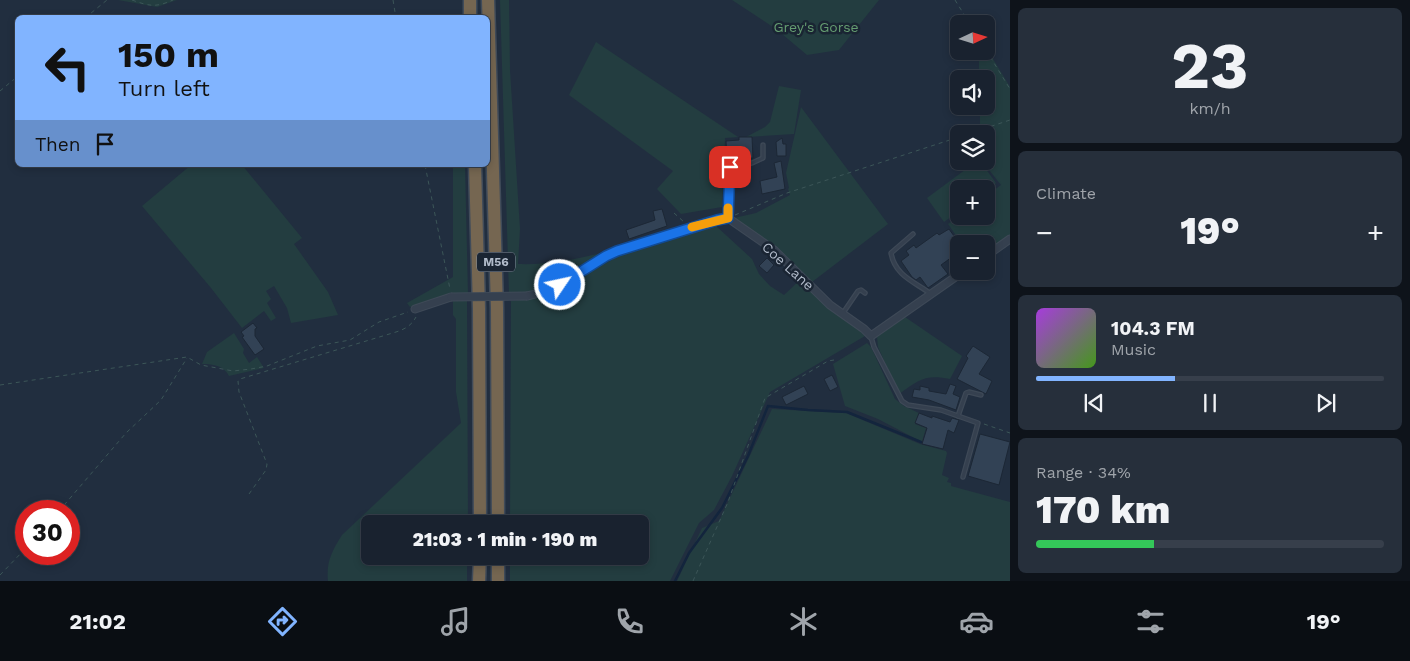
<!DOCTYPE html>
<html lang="en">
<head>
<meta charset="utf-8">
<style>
	:root { --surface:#19222f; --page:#262f3b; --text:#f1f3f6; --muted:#9fa4aa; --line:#373f4b; --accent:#81b4ff }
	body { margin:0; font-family:"Work Sans",sans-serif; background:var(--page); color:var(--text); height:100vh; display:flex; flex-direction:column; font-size:19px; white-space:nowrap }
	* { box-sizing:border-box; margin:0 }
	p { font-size:16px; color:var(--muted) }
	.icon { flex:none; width:28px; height:28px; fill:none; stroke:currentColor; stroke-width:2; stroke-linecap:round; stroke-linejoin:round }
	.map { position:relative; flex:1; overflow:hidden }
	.side { display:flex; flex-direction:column; gap:8px; padding:8px; background:#0e131a; width:400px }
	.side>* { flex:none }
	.banner { position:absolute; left:15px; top:15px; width:475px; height:152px; border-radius:8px; box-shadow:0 2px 8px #0003,0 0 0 1px var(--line); background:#81b4ff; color:#111; overflow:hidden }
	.needle { width:32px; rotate:86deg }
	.controls { position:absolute; left:950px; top:15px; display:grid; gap:10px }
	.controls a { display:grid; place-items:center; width:45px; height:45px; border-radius:8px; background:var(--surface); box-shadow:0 2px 8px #0003,0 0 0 1px var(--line); font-size:25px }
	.speed { position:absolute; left:15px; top:500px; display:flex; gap:10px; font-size:25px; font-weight:700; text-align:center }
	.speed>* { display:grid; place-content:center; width:65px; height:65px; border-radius:50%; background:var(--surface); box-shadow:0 2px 8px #0003,0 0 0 1px var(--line); line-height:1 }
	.speed .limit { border:8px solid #d22; background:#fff; color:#111 }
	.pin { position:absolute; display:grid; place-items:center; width:42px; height:42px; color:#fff; margin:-21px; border-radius:10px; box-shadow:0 2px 8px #0006 }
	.me { position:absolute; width:55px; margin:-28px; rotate:56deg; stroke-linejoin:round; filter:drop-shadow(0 0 4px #0008) }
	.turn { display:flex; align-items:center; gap:18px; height:105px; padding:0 20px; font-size:22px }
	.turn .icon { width:65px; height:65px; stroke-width:2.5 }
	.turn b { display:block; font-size:35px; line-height:42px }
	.then { display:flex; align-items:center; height:48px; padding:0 20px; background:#0003; gap:10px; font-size:19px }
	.big { font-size:38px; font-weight:800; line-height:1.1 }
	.side .card { flex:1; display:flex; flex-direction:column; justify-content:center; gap:8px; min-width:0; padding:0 18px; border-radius:8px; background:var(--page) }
	.side .dial { align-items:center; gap:0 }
	.dial b { font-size:65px; line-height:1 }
	.song { display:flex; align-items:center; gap:15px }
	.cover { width:60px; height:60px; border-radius:8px; background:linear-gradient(135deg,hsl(280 70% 55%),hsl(100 70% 35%)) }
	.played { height:5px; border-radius:2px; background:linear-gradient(90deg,var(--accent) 40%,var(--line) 40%) }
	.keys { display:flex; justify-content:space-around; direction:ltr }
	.heat { display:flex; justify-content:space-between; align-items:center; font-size:28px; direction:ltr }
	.charge { height:8px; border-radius:4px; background:linear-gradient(90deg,#34c759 34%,var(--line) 0) }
	.trip { position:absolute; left:361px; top:515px; width:288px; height:50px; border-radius:8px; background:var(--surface); box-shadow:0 2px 8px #0003,0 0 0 1px var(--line); font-weight:800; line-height:50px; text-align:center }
	.dock { display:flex; height:80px; justify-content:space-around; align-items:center; background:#0a0e13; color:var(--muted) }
	.dock .icon { width:35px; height:35px }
	.dock .current { color:var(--accent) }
	.dock b { font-size:22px; color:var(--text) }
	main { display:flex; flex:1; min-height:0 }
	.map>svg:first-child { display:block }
	.green { fill:#233d40 }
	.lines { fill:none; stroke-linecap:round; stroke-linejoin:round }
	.stream { stroke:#13253d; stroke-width:2.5 }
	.building { fill:#324255; stroke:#1c2735 }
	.lane-casing { stroke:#3e4957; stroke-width:5.5 }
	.street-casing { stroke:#3e4957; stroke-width:9 }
	.highway-casing { stroke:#404b59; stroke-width:15 }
	.path { stroke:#3c5658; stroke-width:1; stroke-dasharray:4 4; stroke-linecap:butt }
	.lane { stroke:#35404f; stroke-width:3 }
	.street { stroke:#35404f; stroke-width:7 }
	.highway { stroke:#756651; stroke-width:12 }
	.street-bridge-casing { stroke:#3e4957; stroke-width:9; stroke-linecap:butt }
	.street-bridge { stroke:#35404f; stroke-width:7 }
	.route-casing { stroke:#114b97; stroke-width:12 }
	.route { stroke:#1a73e8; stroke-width:9 }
	.slow { stroke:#f59e0b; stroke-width:9 }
	.labels { text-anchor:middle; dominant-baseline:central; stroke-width:5; stroke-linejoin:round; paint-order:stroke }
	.shield { fill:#1a2533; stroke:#848e9d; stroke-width:1 }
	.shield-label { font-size:12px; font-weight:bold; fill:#b1bbca }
	.park-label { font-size:14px; fill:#659d71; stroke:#1a2533 }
	.street-label { font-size:14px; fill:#b1bbca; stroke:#1a2533 }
</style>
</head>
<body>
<main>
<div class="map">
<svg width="1010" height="581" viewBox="0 0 1010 581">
	<rect width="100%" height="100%" fill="#212e3f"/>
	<!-- green -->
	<g class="green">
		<path d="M118,0h59l-20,7z"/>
		<path d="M500,0h9l1,70 10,159 -2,35c28,1 56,-4 83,-11l-3,4 -39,27 -30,10h-20z"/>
		<path d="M732,0h147l-40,50 -32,5 -31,-26z"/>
		<path d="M596,42l142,95 -13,1 -3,69 -41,7 -24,-25 16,-18 -104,-76z"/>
		<path d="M987,49l23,38v148l-24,16v-7h-24l-14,-20 11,-8h27v-20l15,-11 -19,-24h4v-27h-6v-28h6v-27h-7v-23z"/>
		<path d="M779,86l22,4 -7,44 -48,3 19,-10 5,-5z"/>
		<path d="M801,107l87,117 -76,58 -49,-44 -29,-20 22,-5 34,-18 -2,-6 1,-1 -3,-15z"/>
		<path d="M977,161h3l16,22 -10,8v-2h-27v22l-15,11 -17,-24z"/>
		<path d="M191,165h51l60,73 -8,6 34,48 10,23 -47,8 -4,-15 -13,-22 -8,5 5,8 -4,4 9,15 -5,3 -7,-10 -22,17 -31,-40 -69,-82z"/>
		<path d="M453,165h12l3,129c-21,1 -39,6 -58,13l-3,-4 46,-26z"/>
		<path d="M715,225l37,34 7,15 11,12 14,9 17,-16 33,34 24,15 7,8 -95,56 -38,84 -18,34 -15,13 -29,58h-160v-25h130v-32h-130l1,-223c38,-3 49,-15 81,-33 3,-2 7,-2 11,-4 5,-1 11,-6 16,-9z"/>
		<path d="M467,300l1,224h-98v32h97v25h-139c-2,-19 4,-30 14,-46l119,-112 -5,-31v-73l-3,-4v-14z"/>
		<path d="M905,317l57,39 -12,23c-25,-5 -31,1 -51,15l-21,-47 -1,-10z"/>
		<path d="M234,333l10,16 -1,4 6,10 8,-6 7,11 -35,8c-5,-10 -15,-12 -27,-12l5,-12z"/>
		<path d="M867,343l4,4 24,52 9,7 15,7 -4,11 11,4 -4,14 -44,-23 -33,-13 -12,-42z"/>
		<path d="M772,409l74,4 74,31 26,7 1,2 -5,22 7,3 -2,4 4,1v3l59,16v79h-333l25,-53 17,-7z"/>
	</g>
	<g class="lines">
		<!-- stream -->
		<path class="stream" d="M675,581l14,-28 33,-45 26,-52 20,-50 40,4 39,2 74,30"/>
	</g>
	<!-- building -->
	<g class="building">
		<path d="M739,137h13l1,21 -26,2 -1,-19 13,-1z"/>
		<path d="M782,138l1,6h3v12h-9l-1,-14z"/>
		<path d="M781,161l4,28 -23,5 -2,-13 17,-4 -3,-14z"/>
		<path d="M662,209l5,17 -38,13 -3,-9 29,-10 -2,-9z"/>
		<path d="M949,229l10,14v9l-18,13 7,9 -20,14 -8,-11 -4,3 -4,-3 -11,-16 8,-6 -3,-4 8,-6 2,3 21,-15 2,2z"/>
		<path d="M767,258l7,7 -7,8 -8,-7z"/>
		<path d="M253,323l4,5 -2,1v7l9,13 -9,6 -13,-18 2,-1 -3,-4z"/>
		<path d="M973,346l17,11 -11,17 13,7 -6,13 -29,-15 11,-21 -2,-2z"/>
		<path d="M832,375l6,12 -8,4 -6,-12z"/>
		<path d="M950,384l6,2 -3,8 7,3 -4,13 -27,-10 -17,-3 2,-8 6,1v-4l9,2v3l17,3z"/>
		<path d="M804,386l4,8 -22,11 -4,-8z"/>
		<path d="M919,413l13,5v-2l18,6 2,-4 7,2 -5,13 -6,-3 -5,19 -21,-5 5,-16 -12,-5z"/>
		<path d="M980,434l30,8 -11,43 -31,-9z"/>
	</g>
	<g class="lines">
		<defs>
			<g id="lane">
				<path d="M728,217l2,-50 22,-4 11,-5v-13"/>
				<path d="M913,234l-22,19c4,23 24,29 40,41"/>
				<path d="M843,313l15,-22 3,-1 4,3"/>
				<path d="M871,337l3,10 28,54 6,4 33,5 37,13 -15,54"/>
				<path d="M958,416l8,-23 3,-1 12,3"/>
			</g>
			<g id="street">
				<path d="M986,256l24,-17"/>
				<path d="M527,296c36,-7 57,-31 90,-45l100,-31 11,-2 46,32 56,55 34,24 7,7 93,-65"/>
				<path d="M415,309l36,-12"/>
			</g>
			<g id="highway">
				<path d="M470,0v18"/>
				<path d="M488,0l9,308 1,216"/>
				<path d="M475,165l4,144 1,215"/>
				<path d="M479,581l1,-25"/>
				<path d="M498,581v-25"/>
			</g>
		</defs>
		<!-- lane casing -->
		<use href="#lane" class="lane-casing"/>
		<!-- street casing -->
		<use href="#street" class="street-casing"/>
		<!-- highway casing -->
		<use href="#highway" class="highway-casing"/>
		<!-- path -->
		<g class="path">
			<path d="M132,0c17,6 23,8 41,0"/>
			<path d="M393,0l3,18"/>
			<path d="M955,0l15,24"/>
			<path d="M85,18l22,-18"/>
			<path d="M986,50l24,39"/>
			<path d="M0,91l18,-15"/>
			<path d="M968,134l42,-14"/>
			<path d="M425,165l25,124"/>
			<path d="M674,213l10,9"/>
			<path d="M735,215l52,-22 172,-56"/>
			<path d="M0,385l187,-28 14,8 32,6 18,-2 16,-3 50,-20 33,-6 29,-18 29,-10"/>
			<path d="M984,424l26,9"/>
			<path d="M249,494l17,-24 1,-6 -28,-72 -1,-11 2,-2 156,-47c9,-3 15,-6 20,-15"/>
			<path d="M59,511l67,-78 35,-33 26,-42"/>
			<path d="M0,575l26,-27"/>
			<path d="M693,581l35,-79 37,-104 63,-37 6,-1"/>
		</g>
		<!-- lane -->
		<use href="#lane" class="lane"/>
		<!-- street -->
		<use href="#street" class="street"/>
		<!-- highway -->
		<use href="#highway" class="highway"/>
		<defs>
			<path id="street-bridge" d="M451,297l76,-1"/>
		</defs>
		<!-- street-bridge casing -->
		<use href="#street-bridge" class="street-bridge-casing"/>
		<!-- street-bridge -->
		<use href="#street-bridge" class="street-bridge"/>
	</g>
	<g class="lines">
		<defs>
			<path id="route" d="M560,285l46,-29 11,-5 100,-31 11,-2 2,-51"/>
		</defs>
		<!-- route casing -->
		<use href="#route" class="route-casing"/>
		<!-- route -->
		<use href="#route" class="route"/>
		<!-- slow -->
		<path class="slow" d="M692,227l36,-9v-10"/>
	</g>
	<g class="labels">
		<!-- shield labels -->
		<rect class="shield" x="477" y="252.5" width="38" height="19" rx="4"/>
		<g class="shield-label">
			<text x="496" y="262">M56</text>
		</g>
		<!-- park labels -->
		<g class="park-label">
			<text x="816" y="27">Grey's Gorse</text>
		</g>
		<!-- street labels -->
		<g class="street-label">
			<text transform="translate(788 266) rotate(42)">Coe Lane</text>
		</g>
	</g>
</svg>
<div class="controls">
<a><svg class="needle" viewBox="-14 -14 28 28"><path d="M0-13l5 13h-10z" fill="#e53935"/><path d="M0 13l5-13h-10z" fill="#9fa4aa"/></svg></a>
<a><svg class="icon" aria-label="sound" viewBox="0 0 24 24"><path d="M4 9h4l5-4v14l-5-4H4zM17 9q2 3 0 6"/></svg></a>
<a><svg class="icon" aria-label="layers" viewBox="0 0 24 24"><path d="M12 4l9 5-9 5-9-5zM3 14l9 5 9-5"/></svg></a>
<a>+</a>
<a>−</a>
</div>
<div class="speed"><div class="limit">30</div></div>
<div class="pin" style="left:730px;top:167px;background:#d93025"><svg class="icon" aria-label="arrive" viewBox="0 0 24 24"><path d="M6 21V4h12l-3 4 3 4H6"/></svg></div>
<svg class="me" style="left:560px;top:285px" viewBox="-20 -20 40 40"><circle r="17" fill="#1a73e8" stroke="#fff" stroke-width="3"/><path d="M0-11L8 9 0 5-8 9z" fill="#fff"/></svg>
<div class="trip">21:03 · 1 min · 190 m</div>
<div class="banner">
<div class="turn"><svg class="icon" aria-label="left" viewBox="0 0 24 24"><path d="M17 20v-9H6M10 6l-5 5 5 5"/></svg><div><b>150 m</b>Turn left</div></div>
<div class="then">Then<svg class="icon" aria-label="arrive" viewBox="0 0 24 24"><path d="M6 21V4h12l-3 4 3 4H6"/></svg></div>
</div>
</div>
<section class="side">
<div class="card dial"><b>23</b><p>km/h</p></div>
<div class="card"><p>Climate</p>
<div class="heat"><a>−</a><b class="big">19°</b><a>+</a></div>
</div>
<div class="card">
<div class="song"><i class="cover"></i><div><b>104.3 FM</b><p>Music</p></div></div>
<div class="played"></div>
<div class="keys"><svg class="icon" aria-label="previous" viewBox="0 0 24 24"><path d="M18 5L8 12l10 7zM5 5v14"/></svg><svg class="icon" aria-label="pause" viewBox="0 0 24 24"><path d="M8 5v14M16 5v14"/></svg><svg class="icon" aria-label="next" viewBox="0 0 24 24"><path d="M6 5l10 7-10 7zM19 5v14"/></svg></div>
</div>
<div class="card"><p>Range · 34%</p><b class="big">170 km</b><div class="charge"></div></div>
</section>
</main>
<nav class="dock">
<b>21:02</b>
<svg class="icon current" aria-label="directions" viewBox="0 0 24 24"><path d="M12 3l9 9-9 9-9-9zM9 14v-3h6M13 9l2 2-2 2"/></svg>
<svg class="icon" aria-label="music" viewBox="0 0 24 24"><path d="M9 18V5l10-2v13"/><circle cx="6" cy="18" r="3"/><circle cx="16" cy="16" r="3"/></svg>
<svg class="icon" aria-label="phone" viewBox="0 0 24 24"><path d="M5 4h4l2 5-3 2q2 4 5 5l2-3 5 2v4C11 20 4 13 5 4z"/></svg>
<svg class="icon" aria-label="climate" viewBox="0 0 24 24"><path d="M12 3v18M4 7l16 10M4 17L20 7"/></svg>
<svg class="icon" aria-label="car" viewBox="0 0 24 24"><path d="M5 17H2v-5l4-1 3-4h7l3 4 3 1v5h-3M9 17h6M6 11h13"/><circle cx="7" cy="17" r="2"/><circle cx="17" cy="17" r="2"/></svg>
<svg class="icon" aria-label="filters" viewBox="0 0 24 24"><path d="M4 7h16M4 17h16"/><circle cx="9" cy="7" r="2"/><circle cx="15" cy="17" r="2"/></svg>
<b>19°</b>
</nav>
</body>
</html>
